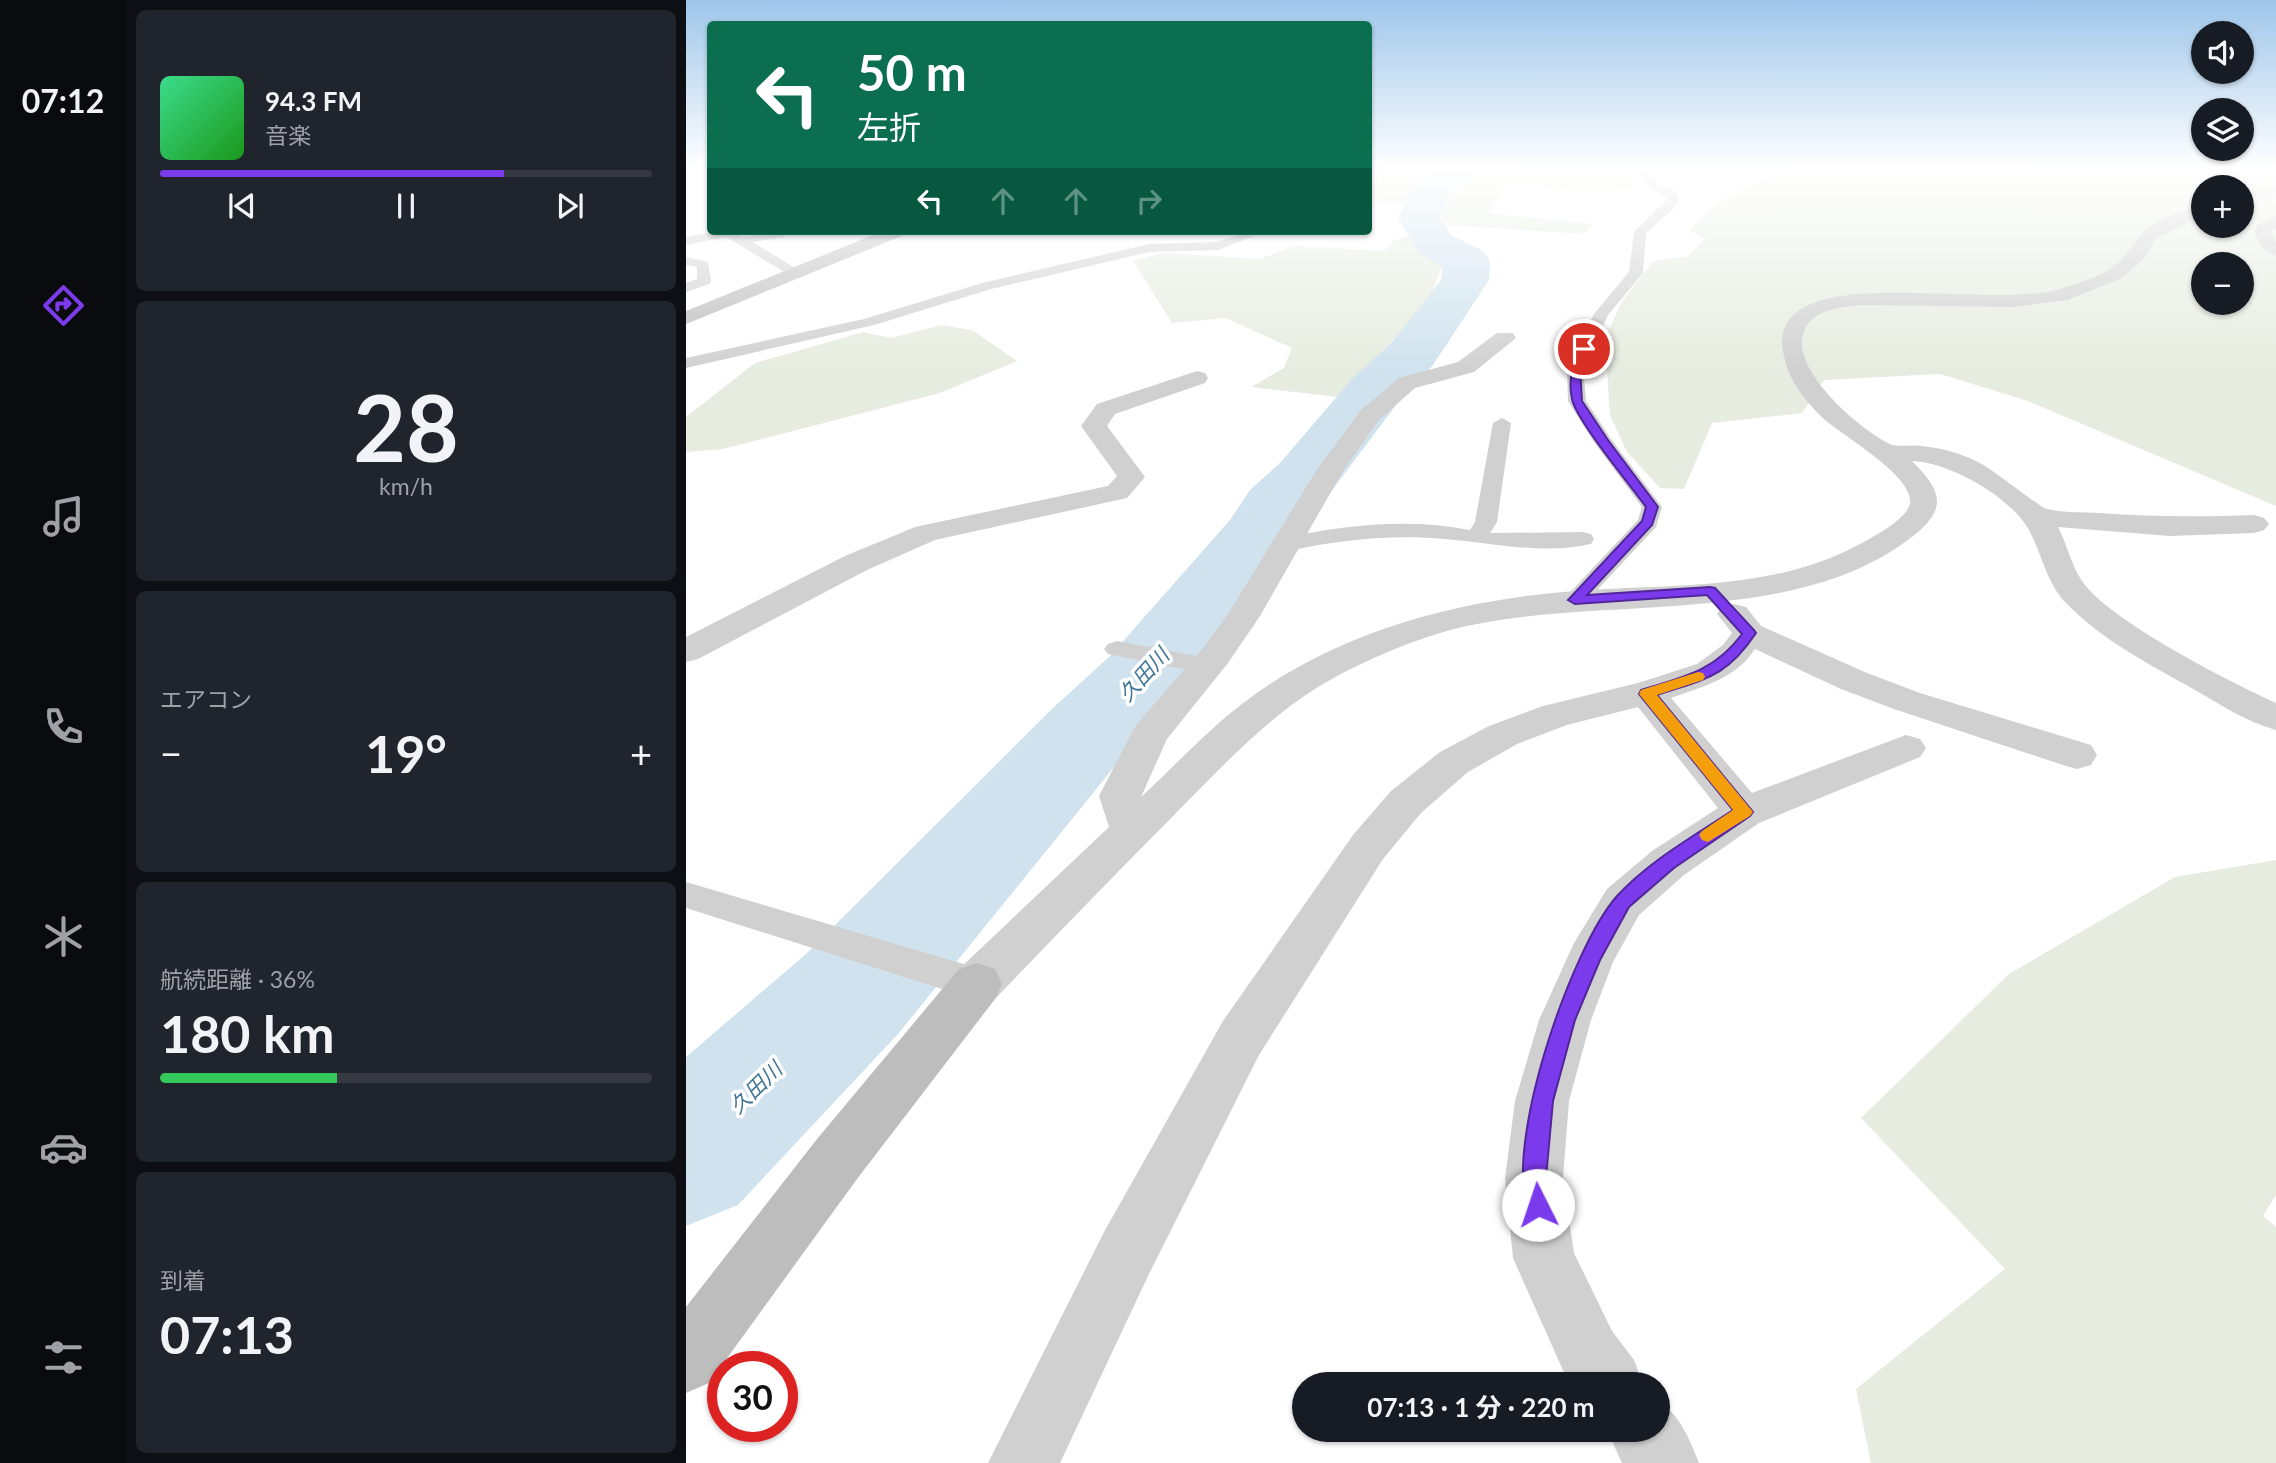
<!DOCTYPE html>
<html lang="ja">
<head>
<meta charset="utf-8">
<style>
	:root { --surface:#171b24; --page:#20242c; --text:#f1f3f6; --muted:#9ea1a6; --line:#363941; --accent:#7c3aed }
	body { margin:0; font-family:Lato,"Noto Sans JP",sans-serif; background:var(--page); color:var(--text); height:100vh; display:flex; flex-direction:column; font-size:26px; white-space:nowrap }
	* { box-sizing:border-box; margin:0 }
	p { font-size:23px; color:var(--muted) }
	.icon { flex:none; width:38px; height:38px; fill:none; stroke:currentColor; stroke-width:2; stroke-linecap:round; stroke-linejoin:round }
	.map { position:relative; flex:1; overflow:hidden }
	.drawer { display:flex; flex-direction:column; gap:10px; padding:10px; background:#0d0f14; width:560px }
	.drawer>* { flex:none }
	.banner { position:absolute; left:21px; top:21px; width:665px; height:214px; border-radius:7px; box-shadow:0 2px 5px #0004; background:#0b6e4f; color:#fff; overflow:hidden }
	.buttons { position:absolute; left:1505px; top:21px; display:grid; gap:14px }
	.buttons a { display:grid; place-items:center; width:63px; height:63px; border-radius:50%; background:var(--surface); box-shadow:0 2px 5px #0004; font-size:35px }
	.speed { position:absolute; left:21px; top:1351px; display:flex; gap:14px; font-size:35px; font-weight:700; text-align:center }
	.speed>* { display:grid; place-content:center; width:91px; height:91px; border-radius:50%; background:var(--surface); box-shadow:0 2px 5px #0004; line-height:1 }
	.speed .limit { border:10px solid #d22; background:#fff; color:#111 }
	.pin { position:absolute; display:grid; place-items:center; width:60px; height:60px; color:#fff; margin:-30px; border:4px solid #fff; border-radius:50%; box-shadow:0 2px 7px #0007 }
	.me { position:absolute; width:77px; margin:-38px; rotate:356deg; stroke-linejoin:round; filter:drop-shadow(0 0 5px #0008) }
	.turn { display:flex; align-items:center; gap:24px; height:147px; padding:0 35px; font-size:32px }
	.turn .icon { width:91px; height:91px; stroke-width:2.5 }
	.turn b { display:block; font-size:49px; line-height:60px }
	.lanes { display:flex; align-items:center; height:66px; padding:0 35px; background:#0003; justify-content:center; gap:35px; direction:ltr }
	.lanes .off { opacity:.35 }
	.big { font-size:52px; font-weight:700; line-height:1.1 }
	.drawer .tile { flex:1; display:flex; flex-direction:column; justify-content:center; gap:10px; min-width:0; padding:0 24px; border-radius:10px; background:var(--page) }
	.drawer .dial { align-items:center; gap:0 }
	.dial b { font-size:91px; line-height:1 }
	.song { display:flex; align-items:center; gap:21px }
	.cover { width:84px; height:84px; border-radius:10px; background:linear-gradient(135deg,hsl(150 70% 55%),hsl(120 70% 35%)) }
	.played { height:7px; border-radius:4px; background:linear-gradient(90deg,var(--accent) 70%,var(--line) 70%) }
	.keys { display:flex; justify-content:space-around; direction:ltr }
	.heat { display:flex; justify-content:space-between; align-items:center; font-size:38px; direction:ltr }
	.charge { height:10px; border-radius:5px; background:linear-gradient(90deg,#34c759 36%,var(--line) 0) }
	.trip { position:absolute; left:606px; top:1372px; width:378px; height:70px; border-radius:35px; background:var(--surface); box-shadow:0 2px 5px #0004; font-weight:700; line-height:70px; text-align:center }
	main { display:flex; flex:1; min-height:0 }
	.tabs { display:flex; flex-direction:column; width:126px; justify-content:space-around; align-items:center; background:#090b0e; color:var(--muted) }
	.tabs .icon { width:49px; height:49px }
	.tabs .selected { color:var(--accent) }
	.tabs b { font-size:32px; color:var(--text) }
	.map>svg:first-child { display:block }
	.green { fill:#e6ecdf; fill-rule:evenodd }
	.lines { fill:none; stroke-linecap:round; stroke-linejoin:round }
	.river { fill:#cfe2ee; fill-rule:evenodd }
	.lane { fill:#d0d0d0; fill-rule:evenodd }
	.street { fill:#d0d0d0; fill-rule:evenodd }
	.secondary { fill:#bdbdbd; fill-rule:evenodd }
	.route { fill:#7c3aed; stroke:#51269a; stroke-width:2 }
	.slow { fill:#f59e0b }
	.labels { text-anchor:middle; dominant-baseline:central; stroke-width:7; stroke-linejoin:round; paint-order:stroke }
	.water-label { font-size:21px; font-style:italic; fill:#3f7597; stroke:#fff }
</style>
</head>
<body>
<main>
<nav class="tabs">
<b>07:12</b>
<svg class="icon selected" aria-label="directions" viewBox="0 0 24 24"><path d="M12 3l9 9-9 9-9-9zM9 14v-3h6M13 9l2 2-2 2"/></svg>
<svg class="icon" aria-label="music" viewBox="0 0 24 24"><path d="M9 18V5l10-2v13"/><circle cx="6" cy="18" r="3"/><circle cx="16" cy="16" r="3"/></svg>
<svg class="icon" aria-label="phone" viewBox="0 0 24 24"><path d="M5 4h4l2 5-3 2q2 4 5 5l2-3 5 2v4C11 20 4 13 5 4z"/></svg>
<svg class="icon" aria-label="climate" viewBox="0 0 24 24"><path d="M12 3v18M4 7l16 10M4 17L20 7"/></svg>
<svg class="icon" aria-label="car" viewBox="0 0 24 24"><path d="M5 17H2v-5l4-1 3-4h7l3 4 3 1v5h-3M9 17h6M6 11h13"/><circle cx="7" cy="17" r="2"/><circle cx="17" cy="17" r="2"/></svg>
<svg class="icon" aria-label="filters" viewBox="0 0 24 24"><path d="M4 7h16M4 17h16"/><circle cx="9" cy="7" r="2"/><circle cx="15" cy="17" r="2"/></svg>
</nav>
<section class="drawer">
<div class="tile">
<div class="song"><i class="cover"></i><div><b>94.3 FM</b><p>音楽</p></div></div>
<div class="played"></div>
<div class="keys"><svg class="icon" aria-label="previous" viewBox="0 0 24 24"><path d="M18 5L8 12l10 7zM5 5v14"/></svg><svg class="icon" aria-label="pause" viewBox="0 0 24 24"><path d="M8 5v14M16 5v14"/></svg><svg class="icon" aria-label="next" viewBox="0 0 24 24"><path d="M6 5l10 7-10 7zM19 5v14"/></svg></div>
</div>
<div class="tile dial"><b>28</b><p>km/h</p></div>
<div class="tile"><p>エアコン</p>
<div class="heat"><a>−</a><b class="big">19°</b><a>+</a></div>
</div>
<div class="tile"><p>航続距離 · 36%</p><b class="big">180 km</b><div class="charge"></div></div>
<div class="tile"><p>到着</p><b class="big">07:13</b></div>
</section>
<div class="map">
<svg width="1590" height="1463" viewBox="0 0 1590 1463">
	<rect width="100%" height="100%" fill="#fff"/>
	<!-- green -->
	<g class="green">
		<path d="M683,168h187l78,7 -2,12 -36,4 -92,-7 -15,29 104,11 -9,10 -139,-9 -7,-20 -69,-2z"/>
		<path d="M1093,168h497v338l-248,-105 -88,-27 -116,6 -22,33 -90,10 -28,66 -24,-1 -33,-36 -17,-37 -5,-76 16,-36 32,-42 36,-5 16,-17 -16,-8 25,-25zM1517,187h39v39h-39zM1517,264h39v39h-39z"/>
		<path d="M722,236l37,23 -18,46 -89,92 -87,-10 33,-19 8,-20 -66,-30 -54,5 -39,-62 28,-8 99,6 33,-13 91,5 10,-11z"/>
		<path d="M255,325l31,5 45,31 -77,32 -217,56 -37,3v-35l69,-54 108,-31 28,6z"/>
		<path d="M1590,860v335l-13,21 13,11v236h-405l-15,-74 149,-120 -144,-151 148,-144 166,-97z"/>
	</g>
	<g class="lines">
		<!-- river -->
		<path class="river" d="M748,168h44l-30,27 -8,22 11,18 32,16 7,10 -1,19 -56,85 -37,40 -66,88 -22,23 -21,33 -111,149 -53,58 -225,278 -160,171 -52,21v-169l120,-103 247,-246 57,-52 120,-136 20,-30 30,-27 72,-84 41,-38 48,-61 2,-13 -24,-14 -21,-36 17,-31z"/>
		<!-- lane -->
		<g class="lane">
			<path d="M948,168h12l10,15 18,8 6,8 -7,10 -27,24 -3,40 -35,42 -25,52 3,34 25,38 51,68 -6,20 -73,78h-16l-4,-5 75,-80 4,-13 -48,-65 -26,-41 -1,-34 27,-53 35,-42 5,-40 34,-33 -20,-12 -5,-11z"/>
			<path d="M33,231h19l-1,2 6,4 42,-6v6l-32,5 50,31 -2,3h-10l-65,-39 -40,8v-8z"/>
			<path d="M563,231h18l-49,19 -69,2 -158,37 -117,36 -188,43v-10l178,-39 118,-36 167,-39 68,-2z"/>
			<path d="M0,257l22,5 3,19 -2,3 -23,8v-9l11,-4v-12l-11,-2z"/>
			<path d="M816,418l9,5 -14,99 -7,11 93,-1 8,2 3,5 -3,5c-47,11 -99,-1 -146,-5 -54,-5 -108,1 -161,13l-8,-2 -3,-5 3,-5 8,-2c61,-13 125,-20 186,-8l5,-8 18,-99z"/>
			<path d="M431,641l90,17 9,2 4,6 -4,6 -9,2 -99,-20 -4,-5 4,-5z"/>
			<path d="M0,882l291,86 13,5 5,11 -5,11 -13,5 -291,-92z"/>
		</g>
		<!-- street -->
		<g class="street">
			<path d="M1590,186v8l-34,5v-8z"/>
			<path d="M1517,205v11l-47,22 -12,20 -22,20 -55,22 -53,7 -152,-2c-17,2 -42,3 -54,19 -29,38 52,106 82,120 8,4 23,0 32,2 19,2 38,7 56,16 15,7 62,46 69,47 17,4 36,3 53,4 52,4 102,4 154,2l10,3 5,6 -5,6 -10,3 -84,3 -112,-9c9,17 13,38 24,54 26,39 148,101 194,122v27c-30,-8 -54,-25 -81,-40 -44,-25 -92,-49 -128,-86 -20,-20 -24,-46 -36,-70 -16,-35 -81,-72 -119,-73 29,29 37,47 1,75 -110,88 -292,62 -425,86 -51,8 -103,29 -149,53 -66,35 -112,87 -164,139 -61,62 -121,123 -180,185l-18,6 -18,-6 -7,-15 7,-15 150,-142 -10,-31 37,-71 68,-78 24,-33 88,-143 45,-61 38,-32 59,-16 39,-29h16l3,5 -42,34 -59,16 -36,32 -36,51 -83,145 -32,47 -61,76 -26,58c36,-33 69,-70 109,-99 92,-68 213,-99 326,-107 92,-7 196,0 280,-45 14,-7 50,-26 54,-42 5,-27 -65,-67 -85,-84 -18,-17 -36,-38 -41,-64 -3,-13 -3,-24 5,-36 37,-51 210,-11 271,-31 16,-5 36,-11 50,-20 14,-10 21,-22 31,-34 12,-15 44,-24 62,-30z"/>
			<path d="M1590,216v12l-5,4 5,11v13l-15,-9 -7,-15 3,-7z"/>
			<path d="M511,371l8,2 3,5 -3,5 -90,31 -8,12 38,51 -18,21 -192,42 -68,30 -169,89 -12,3v-25l159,-81 70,-29 193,-41 9,-10 -36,-50 16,-22z"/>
			<path d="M1048,604l12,3 15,19 106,47 53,20 171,52 6,10 -6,10 -14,4 -14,-4 -169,-56 -53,-20 -86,-40c-20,30 -51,37 -84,49l81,95 154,-58 14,4 6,9 -6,9 -161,66 -75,52 -45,40 -26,47 -22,58 -22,81 -6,77 11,75 38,78 22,29 9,24h-73l-4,-7 -53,-119 -8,-80 10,-77 24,-81 35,-77 33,-54 45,-38 66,-43 -80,-101 -71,18 -50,19 -49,28 -47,41 -38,46 -124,196 -111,221 -88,187h-72l116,-231 119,-211 130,-186 38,-44 49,-39 49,-26 54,-20 95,-23 59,-19 26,-19 9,-12 -15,-19 5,-7z"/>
			<path d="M971,1402c22,9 34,41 42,61h-77l-15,-33h50z"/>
		</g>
		<!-- secondary -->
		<g class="secondary">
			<path d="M197,231h23l-2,4 -218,89v-13z"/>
			<path d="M291,963l18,6 7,15 -7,15 -138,180 -148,204 -23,10v-86l131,-168 142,-170z"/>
		</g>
	</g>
	<!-- sky -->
	<linearGradient id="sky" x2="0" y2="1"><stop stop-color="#9ec6ea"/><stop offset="0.45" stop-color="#fff"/><stop offset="1" stop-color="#fff" stop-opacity="0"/></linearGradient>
	<rect width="1590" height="373" fill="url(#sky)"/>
	<!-- route -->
	<path class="route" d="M895,347l8,2 -9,18 2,34 26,39 50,67 -6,18 -65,70 123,-8 5,1 39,42 2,3c-30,45 -51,46 -99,62l96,117 -3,4 -76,52 -45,39 -29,53 -25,60 -22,81 -7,77 4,27 -4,8 -8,4 -9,-4c-27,-65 42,-265 88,-317 32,-35 77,-60 116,-86l-94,-116 2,-4c42,-13 74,-19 101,-56l-35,-39 -132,9 -7,-4 74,-79 4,-14c-15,-21 -70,-87 -74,-108 -4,-19 0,-36 9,-52z"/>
	<!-- slow -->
	<path class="slow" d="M1012,672l5,1 2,4 -2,3 -46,15 96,117 -3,4 -42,26 -6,-2 -3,-5 3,-4 31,-21 -94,-116 2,-4z"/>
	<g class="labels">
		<!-- water labels -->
		<g class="water-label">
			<text transform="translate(457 674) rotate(-48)">久田川</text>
			<text transform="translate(69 1087) rotate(-44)">久田川</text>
		</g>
	</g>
</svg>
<div class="buttons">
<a><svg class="icon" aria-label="sound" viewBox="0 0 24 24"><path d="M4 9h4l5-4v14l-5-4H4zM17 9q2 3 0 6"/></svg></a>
<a><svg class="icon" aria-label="layers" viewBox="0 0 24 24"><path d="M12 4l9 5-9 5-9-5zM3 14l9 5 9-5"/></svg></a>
<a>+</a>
<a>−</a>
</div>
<div class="speed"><div class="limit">30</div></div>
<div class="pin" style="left:898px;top:349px;background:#d93025"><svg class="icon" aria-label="arrive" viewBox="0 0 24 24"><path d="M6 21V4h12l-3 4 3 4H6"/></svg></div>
<svg class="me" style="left:852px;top:1205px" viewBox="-20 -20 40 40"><circle r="19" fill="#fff"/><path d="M0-13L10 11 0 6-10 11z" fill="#7c3aed"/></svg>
<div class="trip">07:13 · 1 分 · 220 m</div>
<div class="banner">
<div class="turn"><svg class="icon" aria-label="left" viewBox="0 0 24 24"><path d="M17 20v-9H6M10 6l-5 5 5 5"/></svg><div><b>50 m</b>左折</div></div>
<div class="lanes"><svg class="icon" aria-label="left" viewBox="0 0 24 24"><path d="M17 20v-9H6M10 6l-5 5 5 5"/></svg><svg class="icon off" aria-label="ahead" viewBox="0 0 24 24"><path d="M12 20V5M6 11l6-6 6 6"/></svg><svg class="icon off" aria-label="ahead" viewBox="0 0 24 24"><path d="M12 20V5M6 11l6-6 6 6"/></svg><svg class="icon off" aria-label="right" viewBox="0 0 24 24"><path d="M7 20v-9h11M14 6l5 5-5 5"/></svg></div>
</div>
</div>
</main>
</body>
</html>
